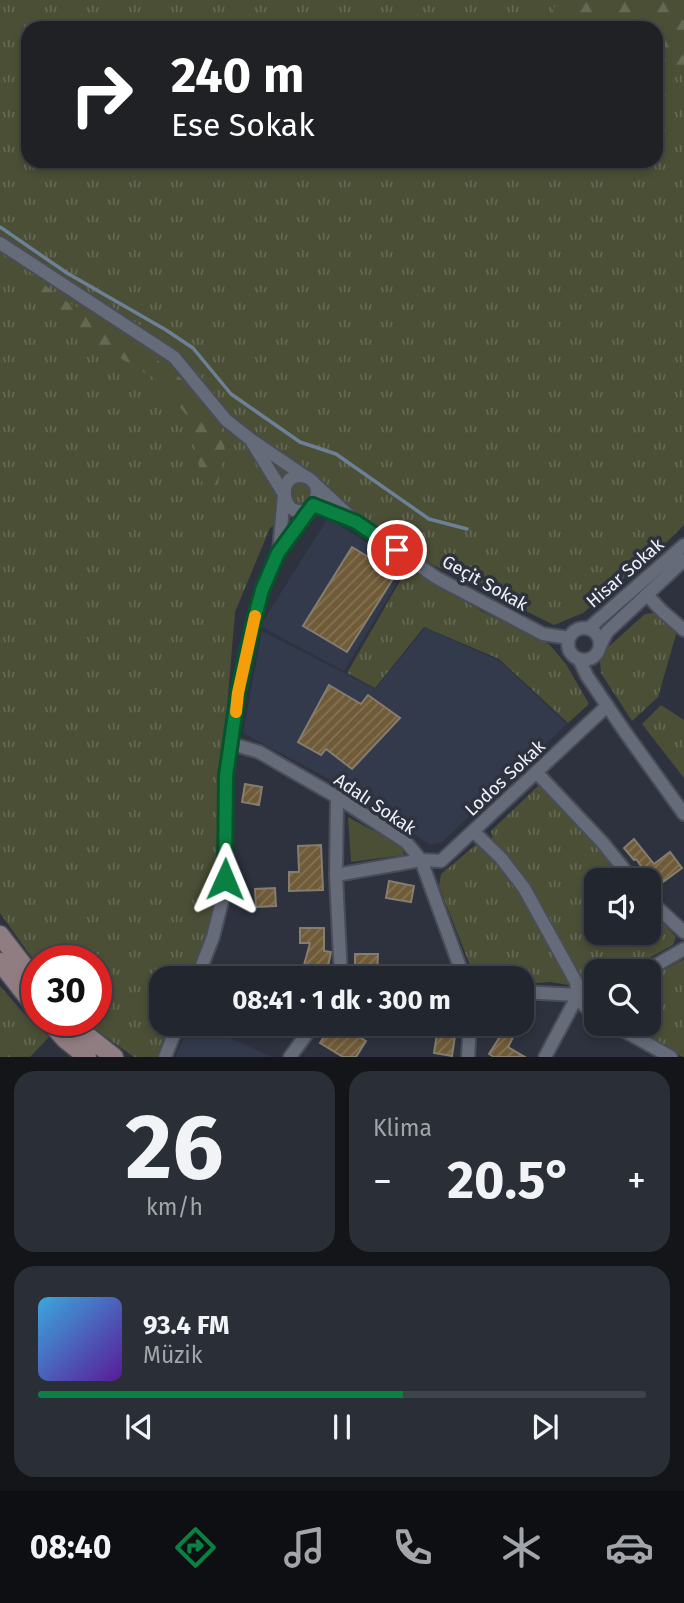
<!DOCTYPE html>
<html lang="tr">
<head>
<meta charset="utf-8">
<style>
	:root { --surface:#22262e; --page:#2a2e36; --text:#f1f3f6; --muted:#a2a5aa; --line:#3f434a; --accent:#0b8043 }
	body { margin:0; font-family:"Fira Sans",sans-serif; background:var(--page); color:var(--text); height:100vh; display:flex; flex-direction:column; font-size:26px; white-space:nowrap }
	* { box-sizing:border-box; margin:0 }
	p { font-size:23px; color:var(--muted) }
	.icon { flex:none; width:38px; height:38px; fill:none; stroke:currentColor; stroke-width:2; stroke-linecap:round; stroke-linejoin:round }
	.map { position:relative; height:1057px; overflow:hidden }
	.sheet { display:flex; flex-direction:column; gap:14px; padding:14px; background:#131519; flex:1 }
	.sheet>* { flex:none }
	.banner { position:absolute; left:21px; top:21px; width:642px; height:147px; border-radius:21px; box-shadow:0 4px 10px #0003,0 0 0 2px var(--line); background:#202124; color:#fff; overflow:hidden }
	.controls { position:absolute; left:584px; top:868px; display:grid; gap:14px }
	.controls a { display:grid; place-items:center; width:77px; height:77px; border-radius:14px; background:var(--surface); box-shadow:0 4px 10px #0003,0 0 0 2px var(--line); font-size:35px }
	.speed { position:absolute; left:21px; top:945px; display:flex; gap:14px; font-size:35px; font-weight:700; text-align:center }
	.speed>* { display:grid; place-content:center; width:91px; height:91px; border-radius:50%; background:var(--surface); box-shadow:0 4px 10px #0003,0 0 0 2px var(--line); line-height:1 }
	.speed .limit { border:10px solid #d22; background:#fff; color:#111 }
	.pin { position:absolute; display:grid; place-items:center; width:60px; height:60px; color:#fff; margin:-30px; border:4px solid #fff; border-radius:50%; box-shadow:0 2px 7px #0007 }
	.me { position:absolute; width:77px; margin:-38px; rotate:1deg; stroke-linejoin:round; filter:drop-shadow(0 0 5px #0008) }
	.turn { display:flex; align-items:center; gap:24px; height:147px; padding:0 35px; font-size:32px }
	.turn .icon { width:91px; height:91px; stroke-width:2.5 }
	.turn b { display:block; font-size:49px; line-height:60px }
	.big { font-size:52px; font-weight:700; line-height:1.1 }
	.sheet .widget { flex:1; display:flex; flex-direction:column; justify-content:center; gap:10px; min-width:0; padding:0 24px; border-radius:21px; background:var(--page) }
	.sheet .dial { align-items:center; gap:0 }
	.dial b { font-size:91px; line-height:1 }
	.song { display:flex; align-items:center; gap:21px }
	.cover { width:84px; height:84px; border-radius:10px; background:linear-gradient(135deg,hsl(200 70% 55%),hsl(270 70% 35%)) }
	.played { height:7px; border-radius:4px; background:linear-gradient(90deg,var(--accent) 60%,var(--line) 60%) }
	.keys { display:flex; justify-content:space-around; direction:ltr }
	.heat { display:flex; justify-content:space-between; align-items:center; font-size:38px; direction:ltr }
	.sheet .tiles { flex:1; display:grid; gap:14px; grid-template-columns:1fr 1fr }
	.widget:last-child { grid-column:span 2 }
	.trip { position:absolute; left:149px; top:966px; width:385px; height:70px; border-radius:21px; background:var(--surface); box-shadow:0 4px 10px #0003,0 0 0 2px var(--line); font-weight:700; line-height:70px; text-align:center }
	.tabs { display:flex; height:112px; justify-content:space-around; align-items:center; background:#0e0f12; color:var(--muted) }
	.tabs .icon { width:49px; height:49px }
	.tabs .active { color:var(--accent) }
	.tabs b { font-size:32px; color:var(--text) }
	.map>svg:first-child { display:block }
	.built { fill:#333a4c }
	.grass { fill:url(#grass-tufts); fill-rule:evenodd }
	.forest { fill:url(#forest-firs) }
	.park { fill:#4b4f36 }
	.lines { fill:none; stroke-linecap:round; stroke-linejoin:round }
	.stream { stroke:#6c8197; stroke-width:3.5 }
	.building { fill:url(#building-hatch); stroke:#857d6f; stroke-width:2 }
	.street-casing { stroke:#494d57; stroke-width:16 }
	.secondary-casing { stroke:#494d57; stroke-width:21 }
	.street { stroke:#656b78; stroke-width:12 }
	.secondary { stroke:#907d81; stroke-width:18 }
	.route-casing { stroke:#07532c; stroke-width:18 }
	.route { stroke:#0b8043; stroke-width:12 }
	.slow { stroke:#f59e0b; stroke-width:12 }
	.labels { text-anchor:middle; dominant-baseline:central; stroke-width:7; stroke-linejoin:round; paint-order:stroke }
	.street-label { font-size:18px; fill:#eff2fa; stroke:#2d323e }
</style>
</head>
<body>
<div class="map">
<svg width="684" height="1057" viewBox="0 0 684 1057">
	<defs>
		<pattern id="grass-tufts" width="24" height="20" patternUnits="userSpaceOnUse" patternTransform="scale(1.75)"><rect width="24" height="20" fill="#4b4f36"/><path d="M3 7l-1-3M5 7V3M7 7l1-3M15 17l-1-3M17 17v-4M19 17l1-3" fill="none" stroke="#656954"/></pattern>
		<pattern id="forest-firs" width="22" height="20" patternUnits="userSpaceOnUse" patternTransform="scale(1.75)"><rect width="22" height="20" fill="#4b4f36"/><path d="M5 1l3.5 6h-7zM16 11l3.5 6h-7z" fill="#656954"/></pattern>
		<pattern id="building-hatch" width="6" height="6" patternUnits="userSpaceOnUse" patternTransform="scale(1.75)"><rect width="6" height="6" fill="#705b38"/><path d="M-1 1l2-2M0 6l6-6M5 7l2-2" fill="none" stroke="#857356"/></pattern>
	</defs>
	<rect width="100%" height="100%" fill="#2d323e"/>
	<!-- built -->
	<g class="built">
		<path d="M328,518l78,50 -62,103 -84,-45z"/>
		<path d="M425,628l75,33 67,63 -125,118 -12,3 -92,-61 -95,-51 19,-102 113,58z"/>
		<path d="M190,1024h10l72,33h-97z"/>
	</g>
	<!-- grass -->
	<g class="grass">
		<path d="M0,0h684v525l-19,19 -82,69 -29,12 -139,-69 -86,-55 -18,1 -41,26 -35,84 -11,131 -2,142 -5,30 -23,63h-33v46h11l-15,33h-23l-52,-37h14v-59h-59v4l-37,-52zM28,28h628v133h-628z"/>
		<path d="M408,567l73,44 68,33 17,20 23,40 -21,19 -69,-64 -75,-32 -49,61 -28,-15z"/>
		<path d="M653,613l6,3 18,15 -19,66 -26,24 -31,-48 -1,-11 5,-12 40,-36z"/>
		<path d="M661,705l23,15v58l-42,-54z"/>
		<path d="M539,785l6,2 52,56 29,37h-29v53h52v-25l27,29 -3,8 -41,22 -12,4h-23v9l-12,-1 -10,-8 -45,-86 -23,-30 -14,-15 -2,-9z"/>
		<path d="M478,843l22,19 22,30 48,87 -2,6 -17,-3 -29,2v-6h-47l-36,-92 2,-12z"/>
		<path d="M684,959v98h-1l-60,-33h26v-46z"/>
		<path d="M0,986l27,31 22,20 -19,20h-30z"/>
	</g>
	<!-- forest -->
	<g class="forest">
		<path d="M560,0h124v71l-28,-19v-24h-112l1,-8z"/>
		<path d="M31,274l31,25 56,30 66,52 36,45 5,24 -8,38 -14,-3 -14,-67 -32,-38 -77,-46 -68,-52z"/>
	</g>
	<!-- park -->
	<path class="park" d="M348,817l54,29 2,9 -53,7z"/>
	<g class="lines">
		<!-- stream -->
		<path class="stream" d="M0,227l67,46 99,57 27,18 38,46 69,48 36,12 93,65 38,10"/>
	</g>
	<!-- building -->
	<g class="building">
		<path d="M352,547l44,27 -49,78 -44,-26z"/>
		<path d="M329,685l32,19 7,-9 32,23 -48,51 -26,-20 -5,6 -23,-13z"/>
		<path d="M245,784l17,3 -3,18 -17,-3z"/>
		<path d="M634,839l20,25 16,-12 12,16 -26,19 -20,-28 -2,1 -10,-12z"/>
		<path d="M321,845l2,45 -34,1v-19h10l-1,-26z"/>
		<path d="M389,881l25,5 -3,16 -25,-4z"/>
		<path d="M275,888l1,18 -20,1 -1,-18z"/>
		<path d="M300,928h24v23l7,1 -4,19 -23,-6 6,-22h-10z"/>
		<path d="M355,954h23l-1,21 -22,-1z"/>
		<path d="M332,1024h5l29,17 -10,16h-13l-23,-14z"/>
		<path d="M479,1024h41l-12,23 17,10h-31l-5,-3 12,-19z"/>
		<path d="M438,1027l18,2 -4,27 -18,-3z"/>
	</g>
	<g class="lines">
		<defs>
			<g id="street">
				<path d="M0,243l174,114 52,63 24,19 56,38"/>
				<path d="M252,442l32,52 -5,57"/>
				<path d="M315,484l41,38 81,56 106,56 26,4"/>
				<path d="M313,505l36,14"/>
				<path d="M647,595l15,16 22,19"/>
				<circle cx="584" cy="644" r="16"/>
				<path d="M589,628l95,-83"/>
				<path d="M600,646l7,-14 77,-72"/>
				<path d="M579,659l8,17 38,56 59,82"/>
				<path d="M232,744l27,8 78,45 69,45 15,18 43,118"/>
				<path d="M537,773l65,69 31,38"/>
				<path d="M337,797l-1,78 5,103"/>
				<path d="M474,832l27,26 23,30 52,94c2,17 6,25 21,33"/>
				<path d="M336,875l85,-15 20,1 166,-155"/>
				<path d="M649,900l35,32"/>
				<path d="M646,971l38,-22"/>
				<path d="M197,978l16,-41 11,-44 2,-117 12,-83 15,-70 9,-33 16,-37 35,-48c6,-10 6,-23 -7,-28 -33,-10 -25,53 7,28"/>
				<path d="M522,992l56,3 19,-5"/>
				<path d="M612,1024l59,33"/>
				<path d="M165,1057l13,-33"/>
				<path d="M290,1057l24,-33"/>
				<path d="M468,1057l2,-33"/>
				<path d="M545,1057l33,-62"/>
			</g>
			<g id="secondary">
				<path d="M0,935l37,48"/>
				<path d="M0,962l37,47"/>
				<path d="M48,1020l17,19 22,18"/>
				<path d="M70,1020l6,7 38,30"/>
			</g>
		</defs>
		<!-- street casing -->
		<use href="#street" class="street-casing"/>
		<!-- secondary casing -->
		<use href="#secondary" class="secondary-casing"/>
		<!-- street -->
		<use href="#street" class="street"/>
		<!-- secondary -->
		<use href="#secondary" class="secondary"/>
	</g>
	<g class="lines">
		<defs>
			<path id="route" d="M225,879l1,-103 12,-83 15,-69 9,-34 16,-37 35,-48 43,17 41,28"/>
		</defs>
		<!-- route casing -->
		<use href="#route" class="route-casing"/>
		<!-- route -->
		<use href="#route" class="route"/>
		<!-- slow -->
		<path class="slow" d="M236,712l2,-19 17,-77"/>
	</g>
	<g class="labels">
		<!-- street labels -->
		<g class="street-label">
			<text transform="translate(625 573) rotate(-41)">Hisar Sokak</text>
			<text transform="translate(485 583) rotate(29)">Geçit Sokak</text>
			<text transform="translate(505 778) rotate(-43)">Lodos Sokak</text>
			<text transform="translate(375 804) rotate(34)">Adalı Sokak</text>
		</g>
	</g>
</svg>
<div class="controls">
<a><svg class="icon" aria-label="sound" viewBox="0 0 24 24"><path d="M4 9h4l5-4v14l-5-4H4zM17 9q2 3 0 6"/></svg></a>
<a><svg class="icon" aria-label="search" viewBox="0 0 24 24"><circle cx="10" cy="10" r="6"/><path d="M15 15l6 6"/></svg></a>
</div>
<div class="speed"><div class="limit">30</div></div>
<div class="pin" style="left:397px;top:550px;background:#d93025"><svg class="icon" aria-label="arrive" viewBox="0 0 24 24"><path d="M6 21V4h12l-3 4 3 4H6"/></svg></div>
<svg class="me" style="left:225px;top:879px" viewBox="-20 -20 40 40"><path d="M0-17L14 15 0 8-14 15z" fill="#0b8043" stroke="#fff" stroke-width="4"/></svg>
<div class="trip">08:41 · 1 dk · 300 m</div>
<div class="banner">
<div class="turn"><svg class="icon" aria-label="right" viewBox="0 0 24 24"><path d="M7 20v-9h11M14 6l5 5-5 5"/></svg><div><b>240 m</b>Ese Sokak</div></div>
</div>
</div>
<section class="sheet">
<div class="tiles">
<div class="widget dial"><b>26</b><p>km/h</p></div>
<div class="widget"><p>Klima</p>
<div class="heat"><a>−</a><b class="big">20.5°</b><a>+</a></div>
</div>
<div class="widget">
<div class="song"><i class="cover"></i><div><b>93.4 FM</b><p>Müzik</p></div></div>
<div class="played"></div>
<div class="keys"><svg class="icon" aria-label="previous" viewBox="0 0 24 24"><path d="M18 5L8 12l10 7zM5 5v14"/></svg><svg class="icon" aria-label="pause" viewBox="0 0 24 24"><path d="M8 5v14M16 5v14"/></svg><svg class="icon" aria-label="next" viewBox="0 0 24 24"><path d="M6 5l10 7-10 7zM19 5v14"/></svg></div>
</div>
</div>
</section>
<nav class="tabs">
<b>08:40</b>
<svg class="icon active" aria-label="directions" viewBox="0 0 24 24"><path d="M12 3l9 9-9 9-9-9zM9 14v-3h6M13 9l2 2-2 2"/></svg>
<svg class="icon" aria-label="music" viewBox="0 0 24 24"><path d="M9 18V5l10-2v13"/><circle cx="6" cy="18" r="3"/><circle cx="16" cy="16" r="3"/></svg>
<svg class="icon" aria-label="phone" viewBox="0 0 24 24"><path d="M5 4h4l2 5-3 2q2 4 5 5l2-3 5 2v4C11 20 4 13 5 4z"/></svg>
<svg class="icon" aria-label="climate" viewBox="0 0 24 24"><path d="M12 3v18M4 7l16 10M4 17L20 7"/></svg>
<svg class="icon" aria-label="car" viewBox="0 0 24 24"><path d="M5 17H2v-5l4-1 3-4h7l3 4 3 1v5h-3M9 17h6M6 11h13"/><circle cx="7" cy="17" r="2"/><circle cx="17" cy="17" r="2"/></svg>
</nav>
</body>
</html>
